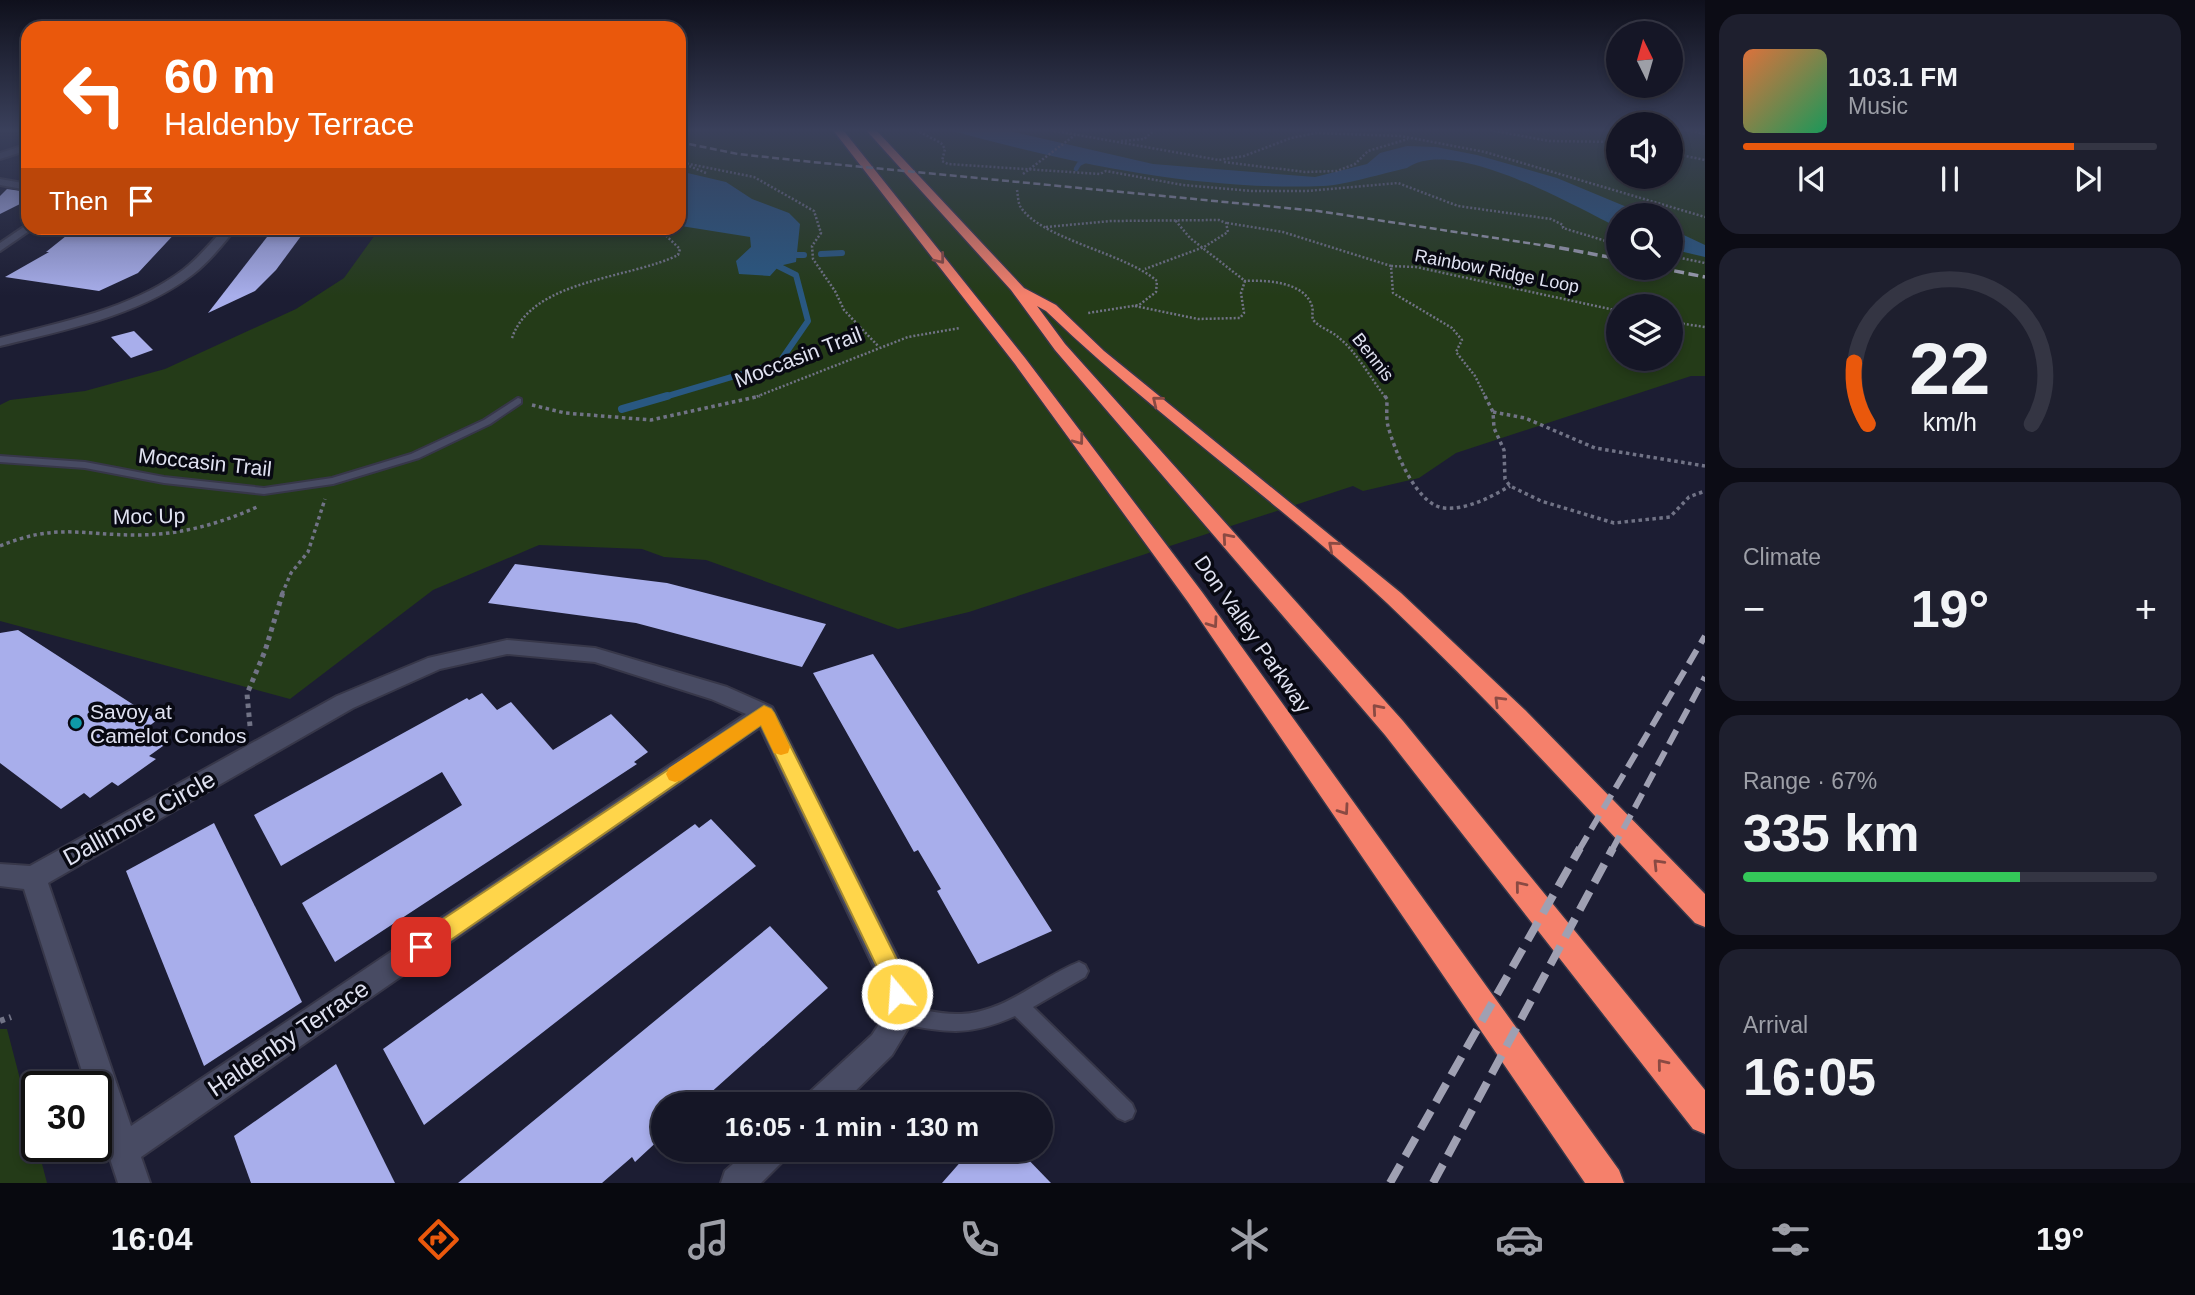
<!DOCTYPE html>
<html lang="en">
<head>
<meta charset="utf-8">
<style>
	:root { --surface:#151626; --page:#1e1f2e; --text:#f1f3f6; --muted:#9d9fa7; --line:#343543; --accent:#ea580c }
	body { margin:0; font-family:Helvetica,sans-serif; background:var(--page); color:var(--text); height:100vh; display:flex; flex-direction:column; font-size:26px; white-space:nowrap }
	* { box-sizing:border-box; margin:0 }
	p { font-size:23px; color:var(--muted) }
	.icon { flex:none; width:38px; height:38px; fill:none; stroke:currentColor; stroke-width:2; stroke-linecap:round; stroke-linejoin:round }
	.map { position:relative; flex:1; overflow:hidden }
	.drawer { display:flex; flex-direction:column; gap:14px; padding:14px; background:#0c0c15; width:490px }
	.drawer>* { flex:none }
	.banner { position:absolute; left:21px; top:21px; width:665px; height:214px; border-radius:21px; box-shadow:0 4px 10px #0003,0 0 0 2px var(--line); background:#ea580c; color:#fff; overflow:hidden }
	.needle { width:46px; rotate:355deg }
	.fabs { position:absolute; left:1606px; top:21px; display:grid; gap:14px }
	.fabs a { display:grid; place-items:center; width:77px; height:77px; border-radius:50%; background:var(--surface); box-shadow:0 4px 10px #0003,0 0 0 2px var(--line); font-size:35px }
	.speed { position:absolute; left:21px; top:1071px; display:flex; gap:14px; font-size:35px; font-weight:700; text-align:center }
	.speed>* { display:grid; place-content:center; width:91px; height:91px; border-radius:50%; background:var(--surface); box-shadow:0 4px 10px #0003,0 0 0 2px var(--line); line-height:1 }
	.speed .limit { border:4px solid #111; border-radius:10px; background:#fff; color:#111 }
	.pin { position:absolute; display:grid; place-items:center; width:60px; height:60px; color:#fff; margin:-30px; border-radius:14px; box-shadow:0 4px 10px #0006 }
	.me { position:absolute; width:77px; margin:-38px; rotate:342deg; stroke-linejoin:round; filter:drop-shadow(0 0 5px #0008) }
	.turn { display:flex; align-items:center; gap:24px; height:147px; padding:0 28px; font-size:32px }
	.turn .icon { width:91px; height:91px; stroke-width:2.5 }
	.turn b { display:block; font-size:49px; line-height:60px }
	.then { display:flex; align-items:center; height:66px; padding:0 28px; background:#0003; gap:14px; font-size:26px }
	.big { font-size:52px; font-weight:700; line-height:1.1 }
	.drawer .card { flex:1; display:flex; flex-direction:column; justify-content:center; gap:10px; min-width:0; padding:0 24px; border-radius:21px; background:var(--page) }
	.drawer .dial { align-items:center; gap:0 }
	.dial svg { height:182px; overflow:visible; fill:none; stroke:var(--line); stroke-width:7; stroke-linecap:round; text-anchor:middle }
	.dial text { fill:var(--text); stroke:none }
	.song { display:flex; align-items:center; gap:21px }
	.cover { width:84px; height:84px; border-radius:10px; background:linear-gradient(135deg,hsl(20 70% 55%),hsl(150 70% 35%)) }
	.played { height:7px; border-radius:4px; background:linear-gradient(90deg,var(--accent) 80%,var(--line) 80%) }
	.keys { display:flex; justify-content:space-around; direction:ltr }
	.heat { display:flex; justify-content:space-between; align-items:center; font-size:38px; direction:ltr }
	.charge { height:10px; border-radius:5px; background:linear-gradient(90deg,#34c759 67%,var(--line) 0) }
	.trip { position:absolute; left:651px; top:1092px; width:402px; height:70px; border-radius:35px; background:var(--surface); box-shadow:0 4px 10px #0003,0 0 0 2px var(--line); font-weight:700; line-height:70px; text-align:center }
	.tabs { display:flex; height:112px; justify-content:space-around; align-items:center; background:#08090f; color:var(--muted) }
	.tabs .icon { width:49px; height:49px }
	.tabs .active { color:var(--accent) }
	.tabs b { font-size:32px; color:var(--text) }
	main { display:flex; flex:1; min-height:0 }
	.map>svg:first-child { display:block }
	.green { fill:#243b18; fill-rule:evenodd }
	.water { fill:#295882 }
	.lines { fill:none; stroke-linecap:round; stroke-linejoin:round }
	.stream-far2 { stroke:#295882; stroke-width:4.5 }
	.stream-far1 { stroke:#295882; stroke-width:6 }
	.stream { stroke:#295882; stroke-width:8 }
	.building { fill:#a8aeeb }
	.service-casing { stroke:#373749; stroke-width:4 }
	.minor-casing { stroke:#373749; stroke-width:4 }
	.motorway-casing { stroke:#373749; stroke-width:3 }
	.path-far3 { stroke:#717386; stroke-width:2.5; stroke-dasharray:2 2; stroke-linecap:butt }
	.path-far2 { stroke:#717386; stroke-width:3.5; stroke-dasharray:3.5 3.5; stroke-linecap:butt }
	.path-far1 { stroke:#717386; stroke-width:5; stroke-dasharray:4.5 4.5; stroke-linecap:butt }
	.path { stroke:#717386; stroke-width:6; stroke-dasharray:5 5; stroke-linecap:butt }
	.service { fill:#484b63; fill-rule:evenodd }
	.minor { fill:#484b63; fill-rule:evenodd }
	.motorway { fill:#f5806b; fill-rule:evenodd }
	.rail-far3 { stroke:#9fa0b2; stroke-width:2.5; stroke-dasharray:7 3.5; stroke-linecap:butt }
	.rail-far2 { stroke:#9fa0b2; stroke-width:3.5; stroke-dasharray:10 4.5; stroke-linecap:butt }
	.rail-far1 { stroke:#9fa0b2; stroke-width:6; stroke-dasharray:16 8; stroke-linecap:butt }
	.rail { stroke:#9fa0b2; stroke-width:8; stroke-dasharray:21 10; stroke-linecap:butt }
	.oneway { stroke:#8a4a43 }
	.route { fill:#ffd54a; stroke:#a68a30; stroke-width:2 }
	.slow { fill:#f59e0b }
	.culture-dot { fill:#0f9aa8; stroke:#080912; stroke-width:2.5 }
	.labels { text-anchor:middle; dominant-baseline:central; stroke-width:7; stroke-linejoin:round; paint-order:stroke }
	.far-street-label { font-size:18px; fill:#e0e2f1; stroke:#080912 }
	.street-label { font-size:21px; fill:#e0e2f1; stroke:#080912 }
	.poi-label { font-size:21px; fill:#e0e2f1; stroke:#080912; text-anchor:start }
	.near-street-label { font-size:24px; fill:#e0e2f1; stroke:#080912 }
</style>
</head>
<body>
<main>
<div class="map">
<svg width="1705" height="1183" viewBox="0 0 1705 1183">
	<rect width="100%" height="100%" fill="#1c1d33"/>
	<!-- green -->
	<g class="green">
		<path d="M679,130h940v47h52v-47h34v246h-14l-235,77 -37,25 -56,13 -10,-5 -384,126 -71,17 -192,-69 -42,-3 -22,-8 -103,-4 -106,45 -143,109 -290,-78v-216l10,-5 75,-9 80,-22 131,-60 48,-31 36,-50h299zM1619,215h52v53h-52zM1619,306h52v53h-52z"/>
		<path d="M0,1029h7l40,154h-47z"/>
	</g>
	<!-- water -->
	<g class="water">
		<path d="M949,130h56l148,34 162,13 52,-13 13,-11 27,-7 29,1 41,8 80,23 89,37h-27v13c-45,-22 -167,-93 -212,-60 -23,5 -62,17 -84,18 -125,5 -254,-23 -374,-56z"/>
		<path d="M679,171l47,11 26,17 37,14 11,11 -4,38 -17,4 -9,10 -31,-2 -3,-13 15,-14 -1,-10 -69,-11z"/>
		<path d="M1671,229l34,16v12l-34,-8z"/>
	</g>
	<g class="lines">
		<!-- stream-far2 -->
		<path class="stream-far2" d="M1076,169l3,-5 12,-6"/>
		<!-- stream-far1 -->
		<g class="stream-far1">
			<path d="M821,254l21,-1"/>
			<path d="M797,255h7"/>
			<path d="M661,398l118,-35 29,-42 -12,-46 -18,-9"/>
		</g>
		<!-- stream -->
		<path class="stream" d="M622,409l45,-13"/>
	</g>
	<!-- building -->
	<g class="building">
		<path d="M7,189l21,3v8l-28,14v-18z"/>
		<path d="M76,228h104l-42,45 -39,18 -94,-14 44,-25h-3z"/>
		<path d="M274,228h33l-31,42 -21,21 -47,22z"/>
		<path d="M134,331l19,19 -22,8 -20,-21z"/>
		<path d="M515,564l152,19 159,41 -24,43 -166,-44 -148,-20z"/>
		<path d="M18,630l139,90 -9,7 22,14 -21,15 7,3 -38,27 -6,-4 -22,16 -6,-5 -23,16 -61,-46v-130z"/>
		<path d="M873,654l126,194 53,83 -74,33 -41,-73 4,-2 -23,-39 -4,2 -101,-179z"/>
		<path d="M482,693l15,17 14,-8 42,48 58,-36 37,38 -14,10 3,2 -302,198 -33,-59 160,-98 -20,-33 -161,94 -27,-51 213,-117 2,2z"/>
		<path d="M711,819l45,47 -332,259 -41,-76 312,-225 4,4z"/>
		<path d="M214,823l88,179 -98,64 -78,-195z"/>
		<path d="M770,926l58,62 -130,116h-35v32l-28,26 -3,-5 -30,26h-144z"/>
		<path d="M336,1064l59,119h-144l-17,-47z"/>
		<path d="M971,1150h48l32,33h-109z"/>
	</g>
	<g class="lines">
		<defs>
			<g id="service">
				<path d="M518,398l3,1v4l-31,21 -71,34 -86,26 -69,10 -100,-11 -79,-15 -85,-6v-6l85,6 79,15 100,11 68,-10 79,-24 73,-34z"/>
				<path d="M1079,962l6,3 3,6 -3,6 -52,30 99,97 3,7 -3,7 -7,3 -7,-3 -103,-102c-45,20 -66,17 -113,8l-7,-2 -2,-7 2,-7 7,-2c19,3 39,9 59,8 45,-2 78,-36 118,-52z"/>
			</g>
			<g id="minor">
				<path d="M28,144v6l-28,9v-6z"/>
				<path d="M0,179l28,5v6l-28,-5z"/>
				<path d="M28,224v4h5l-1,1 -32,22v-8z"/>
				<path d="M225,228h11c-13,16 -27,34 -44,47 -54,41 -128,55 -192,71v-8c62,-16 131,-29 183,-68 16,-12 28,-28 42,-42z"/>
				<path d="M507,640l88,8 132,39 45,20 134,267 10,41 -24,40 -50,49h-37l4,-11 63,-58 15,-23 -9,-36 -118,-249 -619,430 9,26h-32l-22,-67v-29h-9l-63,-198 -24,-3v-22l30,2 307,-170 91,-38zM507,654l88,8 116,37 35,15 -615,412 -83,-243 305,-175 87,-39z"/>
				<path d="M749,1150h39l-5,11 -22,22h-40l4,-12z"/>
			</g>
			<g id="motorway">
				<path d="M833,130h10l182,228 177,234 417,578 5,13h-39l-397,-581 -173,-238z"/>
				<path d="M866,130h10l148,158 32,17 48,46 297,242 125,118 179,183v33l-10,-4c-101,-107 -200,-218 -308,-320 -109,-102 -233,-188 -341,-292l-9,-5 28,38 338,377 302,369v44l-12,-5 -308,-394 -330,-385 -44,-60z"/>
			</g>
		</defs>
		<!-- service casing -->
		<use href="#service" class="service-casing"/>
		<!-- minor casing -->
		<use href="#minor" class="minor-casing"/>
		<!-- motorway casing -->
		<use href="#motorway" class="motorway-casing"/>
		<!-- path-far3 -->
		<g class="path-far3">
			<path d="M916,130l25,13 4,6 -3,12 6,3 152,10 6,-3 77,14 69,6h55l91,-8 60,23 93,13 12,6v3l56,17"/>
			<path d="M1050,130l169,30 25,-4 47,-18 25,-5 85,3 84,16 220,65"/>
			<path d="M1490,130l59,11 70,1"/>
			<path d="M1687,130l18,4"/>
			<path d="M1121,141l23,-2 11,-9"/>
			<path d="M1671,153l34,7"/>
			<path d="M679,162l75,15 60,34 7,22 -9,13 1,13 22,32 9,19 35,37"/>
			<path d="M1224,162l81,10 32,-1 18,-7 13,-13 40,-12"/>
			<path d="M682,163l24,10"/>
			<path d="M1023,174l52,-39"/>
			<path d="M1017,190c1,5 1,12 3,16 18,32 105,47 137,75l-1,11 -17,13 -51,8"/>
			<path d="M1227,223l56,9 108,34"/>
			<path d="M1046,227l65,-6 108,-1 7,3 2,9 -24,15 -59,22"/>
			<path d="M1671,256l34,7"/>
			<path d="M1244,281c21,-1 60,0 68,25 2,6 -2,11 3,16 6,6 16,9 23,15 19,15 33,42 48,61"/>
			<path d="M1135,306l63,13 42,-1 4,-5 -3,-20 4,-12 -55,-43 -15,-18"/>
			<path d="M1671,322l34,5"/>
			<path d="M512,338c20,-59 118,-59 166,-83l2,-6 -22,-21"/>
			<path d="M753,398l155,-61 52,-9"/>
			<path d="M1486,398l-11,-22 -19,-24 6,-12 -10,-12 -59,-35 -2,-27 25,1 203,44"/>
		</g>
		<!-- path-far2 -->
		<g class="path-far2">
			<path d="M1385,396l2,3c0,9 -1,19 1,27 6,23 28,79 56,82 23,2 47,-11 66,-22"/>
			<path d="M1485,396l8,16 1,16 10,22 1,29 5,7 31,15 73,22 56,-6 19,-20 16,-6"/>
			<path d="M532,405l33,8 86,7 109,-24"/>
			<path d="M1493,412l32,6 70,30 110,18"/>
			<path d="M0,546c56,-23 81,-11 137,-11 43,0 82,-11 120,-28"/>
			<path d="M282,594l9,-21 17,-21 17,-53"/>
		</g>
		<!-- path-far1 -->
		<path class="path-far1" d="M250,726l-3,-32 18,-43 18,-59"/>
		<!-- path -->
		<path class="path" d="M0,1021l11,-4"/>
		<!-- service -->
		<use href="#service" class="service"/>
		<!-- minor -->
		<use href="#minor" class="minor"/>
		<!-- motorway -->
		<use href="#motorway" class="motorway"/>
		<!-- rail-far3 -->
		<path class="rail-far3" d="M679,142l59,12 74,8 506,49 236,36"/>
		<!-- rail-far2 -->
		<g class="rail-far2">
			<path d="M1545,245l74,14"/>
			<path d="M1660,268l45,9"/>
		</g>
		<!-- rail-far1 -->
		<g class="rail-far1">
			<path d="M1579,850l126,-214"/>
			<path d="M1612,850l93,-173"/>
		</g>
		<!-- rail -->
		<g class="rail">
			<path d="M1390,1183l190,-335"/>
			<path d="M1433,1183l180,-335"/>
		</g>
	</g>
	<!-- one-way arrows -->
	<defs><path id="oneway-chevron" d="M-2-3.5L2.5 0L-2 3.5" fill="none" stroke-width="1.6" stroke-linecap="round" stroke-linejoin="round" transform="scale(1.75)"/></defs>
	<g class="oneway">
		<use href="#oneway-chevron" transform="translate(940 259) rotate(52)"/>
		<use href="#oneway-chevron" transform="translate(1157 401) rotate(-141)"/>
		<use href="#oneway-chevron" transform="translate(1079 440) rotate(53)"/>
		<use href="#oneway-chevron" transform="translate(1227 538) rotate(-131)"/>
		<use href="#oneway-chevron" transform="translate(1333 546) rotate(-139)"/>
		<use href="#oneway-chevron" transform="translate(1213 623) rotate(55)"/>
		<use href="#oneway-chevron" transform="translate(1499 701) rotate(-135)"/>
		<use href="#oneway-chevron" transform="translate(1377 709) rotate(-131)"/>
		<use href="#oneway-chevron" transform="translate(1344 810) rotate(55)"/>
		<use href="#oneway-chevron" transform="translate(1658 864) rotate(-134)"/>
		<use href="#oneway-chevron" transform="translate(1520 886) rotate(-129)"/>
		<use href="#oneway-chevron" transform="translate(1662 1064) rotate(-129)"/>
	</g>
	<!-- sky -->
	<linearGradient id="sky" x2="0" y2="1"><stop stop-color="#0f101c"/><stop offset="0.44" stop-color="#3a405b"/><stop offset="1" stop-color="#3a405b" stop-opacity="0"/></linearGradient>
	<rect width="1705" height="296" fill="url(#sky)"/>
	<!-- route -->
	<path class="route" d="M764,706l7,3 3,4 126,253 9,28 -4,8 -8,4 -8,-4 -8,-27 -120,-250 -332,230 -8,3 -8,-3 -3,-8 3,-8z"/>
	<!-- slow -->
	<path class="slow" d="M764,706l7,3 3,4 16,34 -2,6 -7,2 -7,-2 -13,-28 -79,55 -7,2 -6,-2 -3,-6 3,-6z"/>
	<!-- markers -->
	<circle class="culture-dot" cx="76" cy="723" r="7"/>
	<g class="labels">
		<!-- far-street labels -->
		<g class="far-street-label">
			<text transform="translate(1497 271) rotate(11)">Rainbow Ridge Loop</text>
			<text transform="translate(1373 357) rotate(52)">Bennis</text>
		</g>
		<!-- street labels -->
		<g class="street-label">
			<text transform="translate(798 357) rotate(-21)">Moccasin Trail</text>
			<text transform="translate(205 462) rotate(6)">Moccasin Trail</text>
			<text transform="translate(149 516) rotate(-1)">Moc Up</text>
			<text transform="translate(1253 634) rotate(55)">Don Valley Parkway</text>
		</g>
		<!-- poi labels -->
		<g class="poi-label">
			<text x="90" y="711">Savoy at<tspan x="90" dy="24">Camelot Condos</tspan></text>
		</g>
		<!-- near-street labels -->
		<g class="near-street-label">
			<text transform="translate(139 818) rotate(-29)">Dallimore Circle</text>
			<text transform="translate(288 1038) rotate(-34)">Haldenby Terrace</text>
		</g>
	</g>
</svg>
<div class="fabs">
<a><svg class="needle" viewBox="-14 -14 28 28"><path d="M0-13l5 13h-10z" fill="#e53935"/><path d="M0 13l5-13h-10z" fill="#9d9fa7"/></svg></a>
<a><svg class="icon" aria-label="sound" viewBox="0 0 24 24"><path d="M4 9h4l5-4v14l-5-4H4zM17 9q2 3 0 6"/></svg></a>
<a><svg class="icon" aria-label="search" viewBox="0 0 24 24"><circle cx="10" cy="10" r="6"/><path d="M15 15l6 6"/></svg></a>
<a><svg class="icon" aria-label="layers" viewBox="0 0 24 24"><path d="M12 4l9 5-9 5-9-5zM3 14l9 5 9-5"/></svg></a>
</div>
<div class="speed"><div class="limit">30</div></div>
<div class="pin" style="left:421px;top:947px;background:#d93025"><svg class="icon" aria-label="arrive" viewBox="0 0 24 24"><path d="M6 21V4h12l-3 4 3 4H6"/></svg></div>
<svg class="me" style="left:897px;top:994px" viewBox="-20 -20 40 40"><circle r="17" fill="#ffd54a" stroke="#fff" stroke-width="3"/><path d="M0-11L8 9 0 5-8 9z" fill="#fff"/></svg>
<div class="trip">16:05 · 1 min · 130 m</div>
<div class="banner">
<div class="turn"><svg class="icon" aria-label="left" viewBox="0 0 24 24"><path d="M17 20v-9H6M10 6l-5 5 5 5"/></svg><div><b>60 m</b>Haldenby Terrace</div></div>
<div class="then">Then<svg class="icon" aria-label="arrive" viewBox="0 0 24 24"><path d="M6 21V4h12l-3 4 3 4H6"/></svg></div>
</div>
</div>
<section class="drawer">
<div class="card">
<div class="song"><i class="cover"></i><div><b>103.1 FM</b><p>Music</p></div></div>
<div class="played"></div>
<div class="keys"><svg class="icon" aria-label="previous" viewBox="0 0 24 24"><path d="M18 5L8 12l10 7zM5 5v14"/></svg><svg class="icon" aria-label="pause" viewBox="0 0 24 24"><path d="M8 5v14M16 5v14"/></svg><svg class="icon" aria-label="next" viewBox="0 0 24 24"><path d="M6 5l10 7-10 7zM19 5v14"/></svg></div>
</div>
<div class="card dial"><svg viewBox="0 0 100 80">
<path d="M14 69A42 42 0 1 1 86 69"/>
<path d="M14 69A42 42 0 0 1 8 42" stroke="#ea580c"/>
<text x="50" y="56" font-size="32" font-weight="700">22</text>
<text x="50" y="72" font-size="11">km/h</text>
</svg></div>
<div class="card"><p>Climate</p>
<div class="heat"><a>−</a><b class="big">19°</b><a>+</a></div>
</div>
<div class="card"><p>Range · 67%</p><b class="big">335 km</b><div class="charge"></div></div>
<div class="card"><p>Arrival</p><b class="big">16:05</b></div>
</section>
</main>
<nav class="tabs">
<b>16:04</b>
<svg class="icon active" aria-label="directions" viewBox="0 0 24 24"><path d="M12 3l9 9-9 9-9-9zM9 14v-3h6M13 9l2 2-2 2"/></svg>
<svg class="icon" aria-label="music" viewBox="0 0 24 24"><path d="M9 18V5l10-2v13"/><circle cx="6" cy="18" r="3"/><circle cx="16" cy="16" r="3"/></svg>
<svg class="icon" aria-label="phone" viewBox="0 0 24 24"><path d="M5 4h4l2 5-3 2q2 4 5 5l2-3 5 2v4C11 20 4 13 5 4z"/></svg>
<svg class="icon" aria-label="climate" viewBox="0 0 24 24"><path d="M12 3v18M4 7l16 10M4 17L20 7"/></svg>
<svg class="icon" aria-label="car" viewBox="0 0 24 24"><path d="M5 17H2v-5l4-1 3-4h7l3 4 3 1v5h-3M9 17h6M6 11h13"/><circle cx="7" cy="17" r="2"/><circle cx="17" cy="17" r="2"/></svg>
<svg class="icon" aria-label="filters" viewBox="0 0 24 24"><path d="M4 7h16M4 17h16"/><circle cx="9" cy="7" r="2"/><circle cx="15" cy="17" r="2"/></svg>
<b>19°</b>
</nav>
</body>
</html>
